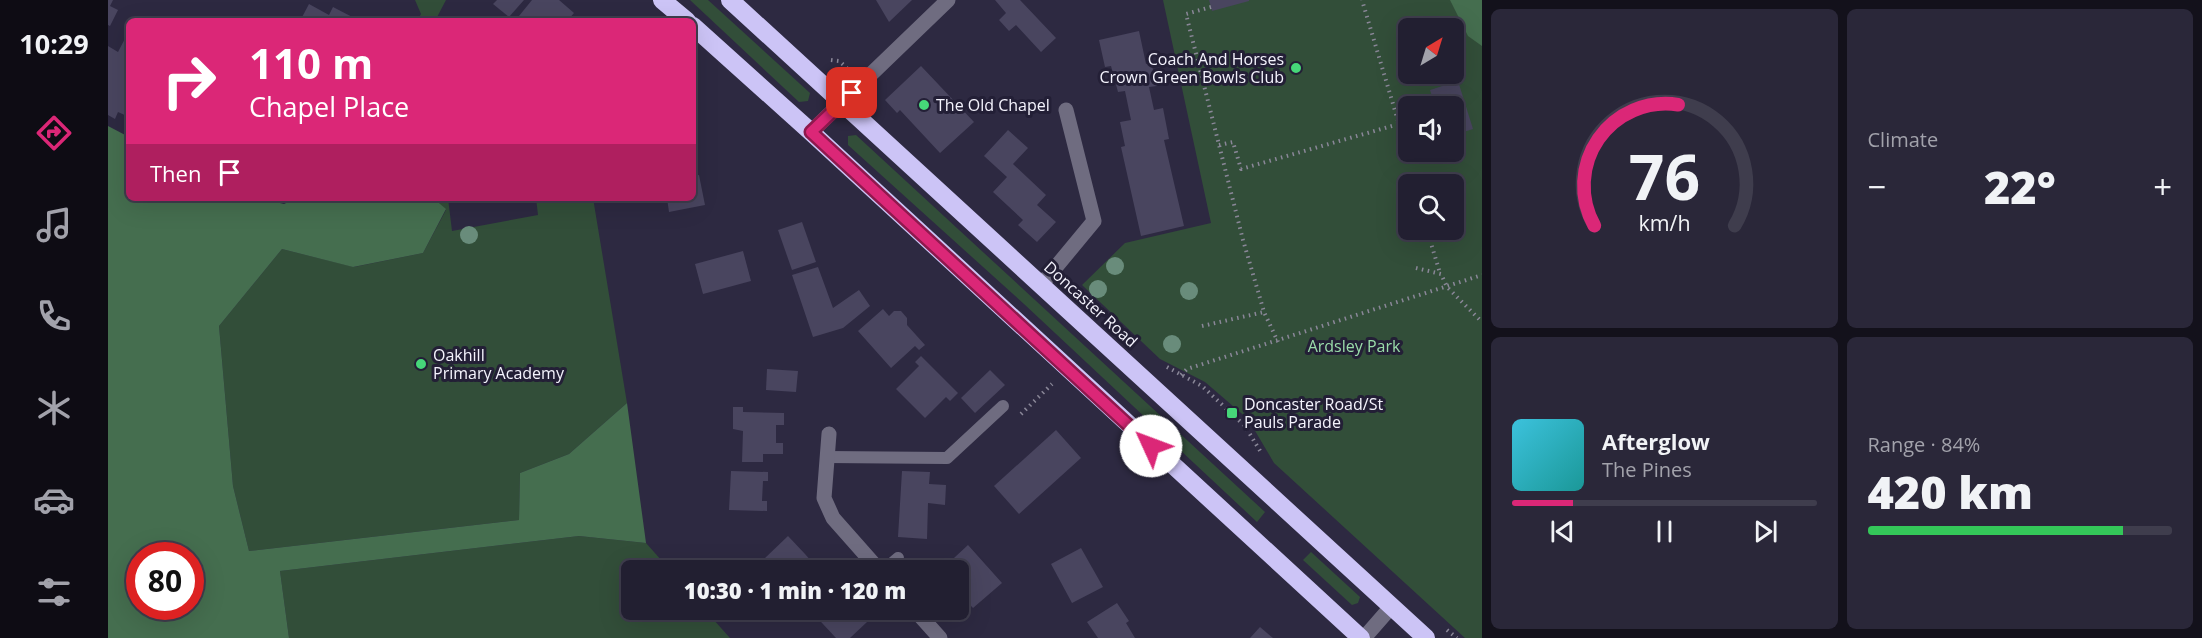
<!DOCTYPE html>
<html lang="en">
<head>
<meta charset="utf-8">
<style>
	:root { --surface:#221f31; --page:#2a2739; --text:#f1f3f6; --muted:#a2a2ab; --line:#3f3d4d; --accent:#db2777 }
	body { margin:0; font-family:"Open Sans",sans-serif; background:var(--page); color:var(--text); height:100vh; display:flex; flex-direction:column; font-size:22px; white-space:nowrap }
	* { box-sizing:border-box; margin:0 }
	p { font-size:20px; color:var(--muted) }
	.icon { flex:none; width:33px; height:33px; fill:none; stroke:currentColor; stroke-width:2; stroke-linecap:round; stroke-linejoin:round }
	.map { position:relative; flex:1; overflow:hidden }
	.drawer { display:flex; flex-direction:column; gap:9px; padding:9px; background:#13111b; width:720px }
	.drawer>* { flex:none }
	.top-card { position:absolute; left:18px; top:18px; width:570px; height:183px; border-radius:9px; box-shadow:0 6px 24px #0002,0 0 0 2px var(--line); background:#db2777; color:#fff; overflow:hidden }
	.needle { width:39px; rotate:38deg }
	.buttons { position:absolute; left:1290px; top:18px; display:grid; gap:12px }
	.buttons a { display:grid; place-items:center; width:66px; height:66px; border-radius:9px; background:var(--surface); box-shadow:0 6px 24px #0002,0 0 0 2px var(--line); font-size:30px }
	.speed { position:absolute; left:18px; top:542px; display:flex; gap:12px; font-size:30px; font-weight:700; text-align:center }
	.speed>* { display:grid; place-content:center; width:78px; height:78px; border-radius:50%; background:var(--surface); box-shadow:0 6px 24px #0002,0 0 0 2px var(--line); line-height:1 }
	.speed .limit { border:9px solid #d22; background:#fff; color:#111 }
	.pin { position:absolute; display:grid; place-items:center; width:51px; height:51px; color:#fff; margin:-26px; border-radius:12px; box-shadow:0 3px 9px #0006 }
	.me { position:absolute; width:66px; margin:-33px; rotate:313deg; stroke-linejoin:round; filter:drop-shadow(0 0 4px #0008) }
	.turn { display:flex; align-items:center; gap:21px; height:126px; padding:0 24px; font-size:27px }
	.turn .icon { width:78px; height:78px; stroke-width:2.5 }
	.turn b { display:block; font-size:42px; line-height:51px }
	.then { display:flex; align-items:center; height:57px; padding:0 24px; background:#0003; gap:12px; font-size:22px }
	.big { font-size:45px; font-weight:800; line-height:1.1 }
	.drawer .tile { flex:1; display:flex; flex-direction:column; justify-content:center; gap:9px; min-width:0; padding:0 21px; border-radius:9px; background:var(--page) }
	.drawer .dial { align-items:center; gap:0 }
	.dial svg { height:156px; overflow:visible; fill:none; stroke:var(--line); stroke-width:7; stroke-linecap:round; text-anchor:middle }
	.dial text { fill:var(--text); stroke:none }
	.song { display:flex; align-items:center; gap:18px }
	.cover { width:72px; height:72px; border-radius:9px; background:linear-gradient(135deg,hsl(190 70% 55%),hsl(180 70% 35%)) }
	.played { height:6px; border-radius:3px; background:linear-gradient(90deg,var(--accent) 20%,var(--line) 20%) }
	.keys { display:flex; justify-content:space-around; direction:ltr }
	.heat { display:flex; justify-content:space-between; align-items:center; font-size:33px; direction:ltr }
	.charge { height:9px; border-radius:4px; background:linear-gradient(90deg,#34c759 84%,var(--line) 0) }
	.drawer .tiles { flex:1; display:grid; gap:9px; grid-template-columns:repeat(2,1fr) }
	.trip { position:absolute; left:513px; top:560px; width:348px; height:60px; border-radius:9px; background:var(--surface); box-shadow:0 6px 24px #0002,0 0 0 2px var(--line); font-weight:800; line-height:60px; text-align:center }
	main { display:flex; flex:1; min-height:0 }
	.dock { display:flex; flex-direction:column; width:108px; justify-content:space-around; align-items:center; background:#0e0c14; color:var(--muted) }
	.dock .icon { width:42px; height:42px }
	.dock .active { color:var(--accent) }
	.dock b { font-size:27px; color:var(--text) }
	.map>svg:first-child { display:block }
	.green { fill:#324e39; fill-rule:evenodd }
	.forest { fill:#456e4f; fill-rule:evenodd }
	.building { fill:#49455f }
	.lines { fill:none; stroke-linecap:round; stroke-linejoin:round }
	.path { stroke:#8a8798; stroke-width:4; stroke-dasharray:1.5 4.5; stroke-linecap:butt }
	.lane { stroke:#6f6c80; stroke-width:12 }
	.street { stroke:#6f6c80; stroke-width:15 }
	.highway { stroke:#ccc4f6; stroke-width:18 }
	.tree { fill:#698c7b }
	.route-casing { stroke:#8e194d; stroke-width:15 }
	.route { stroke:#db2777; stroke-width:10 }
	.poi-dot { fill:#46d779; stroke:#231f36; stroke-width:2 }
	.labels { text-anchor:middle; dominant-baseline:central; stroke-width:6; stroke-linejoin:round; paint-order:stroke }
	.poi-label { font-size:16px; fill:#f4f3fd; stroke:#231f36; text-anchor:start }
	.street-label { font-size:16px; fill:#f4f3fd; stroke:#231f36 }
	.park-label { font-size:16px; fill:#9addaa; stroke:#231f36 }
</style>
</head>
<body>
<main>
<nav class="dock">
<b>10:29</b>
<svg class="icon active" aria-label="directions" viewBox="0 0 24 24"><path d="M12 3l9 9-9 9-9-9zM9 14v-3h6M13 9l2 2-2 2"/></svg>
<svg class="icon" aria-label="music" viewBox="0 0 24 24"><path d="M9 18V5l10-2v13"/><circle cx="6" cy="18" r="3"/><circle cx="16" cy="16" r="3"/></svg>
<svg class="icon" aria-label="phone" viewBox="0 0 24 24"><path d="M5 4h4l2 5-3 2q2 4 5 5l2-3 5 2v4C11 20 4 13 5 4z"/></svg>
<svg class="icon" aria-label="climate" viewBox="0 0 24 24"><path d="M12 3v18M4 7l16 10M4 17L20 7"/></svg>
<svg class="icon" aria-label="car" viewBox="0 0 24 24"><path d="M5 17H2v-5l4-1 3-4h7l3 4 3 1v5h-3M9 17h6M6 11h13"/><circle cx="7" cy="17" r="2"/><circle cx="17" cy="17" r="2"/></svg>
<svg class="icon" aria-label="filters" viewBox="0 0 24 24"><path d="M4 7h16M4 17h16"/><circle cx="9" cy="7" r="2"/><circle cx="15" cy="17" r="2"/></svg>
</nav>
<div class="map">
<svg width="1374" height="638" viewBox="0 0 1374 638">
	<rect width="100%" height="100%" fill="#2d2941"/>
	<!-- green -->
	<g class="green">
		<path d="M307,0h31l-11,21h-18l4,-7z"/>
		<path d="M582,0h18l102,93 -2,8 -9,1z"/>
		<path d="M1055,0h319v638h-17l-191,-175 -26,-44 -43,-37 -45,-23 -78,-74 43,-42 86,-20zM1300,28h46v46h-46zM1300,106h46v46h-46zM1300,184h46v46h-46z"/>
		<path d="M748,135l409,377 -8,10 -233,-218 -176,-159v-9z"/>
		<path d="M325,198h15l4,33 86,-16 -2,-17h57l34,205 -58,51 -49,19 -1,47 -270,31 -16,-65 -14,-160 63,-77 72,18 69,-14 23,-43z"/>
		<path d="M471,536l67,7 24,27h-38v39h72l26,29h-441l-9,-67z"/>
		<path d="M1203,552l49,45 -2,6 -6,2 -49,-45z"/>
	</g>
	<!-- forest -->
	<g class="forest">
		<path d="M1342,0h32v46l-14,-10z"/>
		<path d="M0,126l21,11v61h130l25,6 13,-6h136l13,11 -23,44 -70,14 -71,-18 -63,77 14,160 16,65 270,-31 1,-47 49,-19 58,-51 19,140 -67,-7 -299,35 9,67h-181zM32,555h50v51h-50z"/>
	</g>
	<!-- building -->
	<g class="building">
		<path d="M0,0h5l-3,6 8,4 -8,16 -2,-1z"/>
		<path d="M389,0h27l-15,17 -16,-13z"/>
		<path d="M424,0h27l15,13 -7,8h-42l-6,-5z"/>
		<path d="M768,0h36l-23,22z"/>
		<path d="M887,0h25l36,38 -15,14 -25,-27 -7,6 -10,-11 7,-7z"/>
		<path d="M1101,0h40v1l-37,10z"/>
		<path d="M201,4l20,11 4,-8 27,14h-60z"/>
		<path d="M21,31v86l-11,-5 -3,7 -7,-4v-69l10,6z"/>
		<path d="M1031,31l7,33 5,-2 6,24 -8,1 5,23 9,-2 6,31 -5,1 20,86 -43,10 -20,-89 4,-1 -5,-24 11,-2 -6,-29 -7,1 -7,-26 -6,1 -6,-27z"/>
		<path d="M813,66l53,56 -34,31 -40,-43 -3,3 -12,-13z"/>
		<path d="M1350,81l15,48 -19,6v-29h-19l-5,-16z"/>
		<path d="M900,130l20,18 -15,16 33,31 -9,10 19,17 -19,20 -19,-17 5,-5 -30,-28 14,-15 -23,-21z"/>
		<path d="M591,175l6,30 -36,7 -2,-14h26v-22z"/>
		<path d="M694,222l14,40 -24,8 -14,-40z"/>
		<path d="M635,251l8,30 -48,13 -8,-30z"/>
		<path d="M710,267l15,41 26,-18 11,16 -27,22 -30,9 -21,-62z"/>
		<path d="M775,309l6,7 5,-5h7l6,7v7l18,20 -6,5 -4,-4 -24,22 -33,-37z"/>
		<path d="M813,356l37,37 -8,8 -4,-4 -21,21 -29,-29 23,-23 -4,-4z"/>
		<path d="M659,369l31,2 -2,21 -30,-2z"/>
		<path d="M882,370l15,15 -30,28 -14,-15z"/>
		<path d="M625,407h10v5l41,1v12h-8v18h7v11h-20v8h-21l1,-31 -10,-2z"/>
		<path d="M948,430l25,28 -62,56 -25,-28z"/>
		<path d="M623,471l37,1v9h-5l-1,20h5v10l-38,-1z"/>
		<path d="M794,471l28,1 -1,12 17,1 -1,20 -17,-2 -1,36 -29,-2z"/>
		<path d="M680,536l17,18 14,16h-45l-10,-11z"/>
		<path d="M860,545l34,38 -29,25 -15,-16v-22h-17z"/>
		<path d="M973,548l22,39 -31,16 -21,-39z"/>
		<path d="M1009,603l12,18 -3,2 9,15h-37l-11,-16z"/>
		<path d="M701,609h46l12,13 -17,16h-14z"/>
		<path d="M1152,627l13,11h-23z"/>
	</g>
	<g class="lines">
		<!-- path -->
		<g class="path">
			<path d="M1103,7l-25,7 57,226 21,72 14,30"/>
			<path d="M723,60l8,1 8,7"/>
			<path d="M1111,145l14,-3 8,27 158,-45 -37,-124"/>
			<path d="M1322,240l10,33"/>
			<path d="M1308,268l25,6 6,13 35,35"/>
			<path d="M1094,326l62,-14"/>
			<path d="M1059,367l35,19 43,40 17,28"/>
			<path d="M1073,375l6,-6 295,-94"/>
			<path d="M913,414l31,-30"/>
			<path d="M1339,630l10,8"/>
		</g>
		<!-- lane -->
		<g class="lane">
			<path d="M719,457l120,1 56,-52"/>
			<path d="M776,570l14,-12"/>
		</g>
		<!-- street -->
		<g class="street">
			<path d="M703,132l137,-132"/>
			<path d="M933,285l53,-64 -28,-111"/>
			<path d="M721,434l-5,64 9,20 46,52"/>
			<path d="M806,609l26,29"/>
			<path d="M1256,638l27,-31"/>
		</g>
		<!-- highway -->
		<g class="highway">
			<path d="M554,0l25,21"/>
			<path d="M622,0l696,638"/>
			<path d="M585,26l118,106 550,506"/>
		</g>
	</g>
	<!-- trees -->
	<g class="tree">
		<circle cx="361" cy="235" r="9"/>
		<circle cx="1007" cy="266" r="9"/>
		<circle cx="990" cy="289" r="9"/>
		<circle cx="1081" cy="291" r="9"/>
		<circle cx="1064" cy="344" r="9"/>
	</g>
	<g class="lines">
		<defs>
			<path id="route" d="M744,93l-41,39 340,314"/>
		</defs>
		<!-- route casing -->
		<use href="#route" class="route-casing"/>
		<!-- route -->
		<use href="#route" class="route"/>
	</g>
	<!-- markers -->
	<g class="poi-dot">
		<circle cx="1188" cy="68" r="6"/>
		<circle cx="816" cy="105" r="6"/>
		<circle cx="313" cy="364" r="6"/>
		<rect x="1118" y="407" width="12" height="12" rx="3"/>
	</g>
	<g class="labels">
		<!-- poi labels -->
		<g class="poi-label">
			<text x="1176" y="59" text-anchor="end">Coach And Horses<tspan x="1176" dy="18">Crown Green Bowls Club</tspan></text>
			<text x="828" y="105">The Old Chapel</text>
			<text x="325" y="355">Oakhill<tspan x="325" dy="18">Primary Academy</tspan></text>
			<text x="1136" y="404">Doncaster Road/St<tspan x="1136" dy="18">Pauls Parade</tspan></text>
		</g>
		<!-- street labels -->
		<g class="street-label">
			<text transform="translate(983 304) rotate(42)">Doncaster Road</text>
		</g>
		<!-- park labels -->
		<g class="park-label">
			<text x="1246" y="346">Ardsley Park</text>
		</g>
	</g>
</svg>
<div class="buttons">
<a><svg class="needle" viewBox="-14 -14 28 28"><path d="M0-13l5 13h-10z" fill="#e53935"/><path d="M0 13l5-13h-10z" fill="#a2a2ab"/></svg></a>
<a><svg class="icon" aria-label="sound" viewBox="0 0 24 24"><path d="M4 9h4l5-4v14l-5-4H4zM17 9q2 3 0 6"/></svg></a>
<a><svg class="icon" aria-label="search" viewBox="0 0 24 24"><circle cx="10" cy="10" r="6"/><path d="M15 15l6 6"/></svg></a>
</div>
<div class="speed"><div class="limit">80</div></div>
<div class="pin" style="left:744px;top:93px;background:#d93025"><svg class="icon" aria-label="arrive" viewBox="0 0 24 24"><path d="M6 21V4h12l-3 4 3 4H6"/></svg></div>
<svg class="me" style="left:1043px;top:446px" viewBox="-20 -20 40 40"><circle r="19" fill="#fff"/><path d="M0-13L10 11 0 6-10 11z" fill="#db2777"/></svg>
<div class="trip">10:30 · 1 min · 120 m</div>
<div class="top-card">
<div class="turn"><svg class="icon" aria-label="right" viewBox="0 0 24 24"><path d="M7 20v-9h11M14 6l5 5-5 5"/></svg><div><b>110 m</b>Chapel Place</div></div>
<div class="then">Then<svg class="icon" aria-label="arrive" viewBox="0 0 24 24"><path d="M6 21V4h12l-3 4 3 4H6"/></svg></div>
</div>
</div>
<section class="drawer">
<div class="tiles">
<div class="tile dial"><svg viewBox="0 0 100 80">
<path d="M14 69A42 42 0 1 1 86 69"/>
<path d="M14 69A42 42 0 0 1 57 7" stroke="#db2777"/>
<text x="50" y="56" font-size="32" font-weight="700">76</text>
<text x="50" y="72" font-size="11">km/h</text>
</svg></div>
<div class="tile"><p>Climate</p>
<div class="heat"><a>−</a><b class="big">22°</b><a>+</a></div>
</div>
<div class="tile">
<div class="song"><i class="cover"></i><div><b>Afterglow</b><p>The Pines</p></div></div>
<div class="played"></div>
<div class="keys"><svg class="icon" aria-label="previous" viewBox="0 0 24 24"><path d="M18 5L8 12l10 7zM5 5v14"/></svg><svg class="icon" aria-label="pause" viewBox="0 0 24 24"><path d="M8 5v14M16 5v14"/></svg><svg class="icon" aria-label="next" viewBox="0 0 24 24"><path d="M6 5l10 7-10 7zM19 5v14"/></svg></div>
</div>
<div class="tile"><p>Range · 84%</p><b class="big">420 km</b><div class="charge"></div></div>
</div>
</section>
</main>
</body>
</html>
